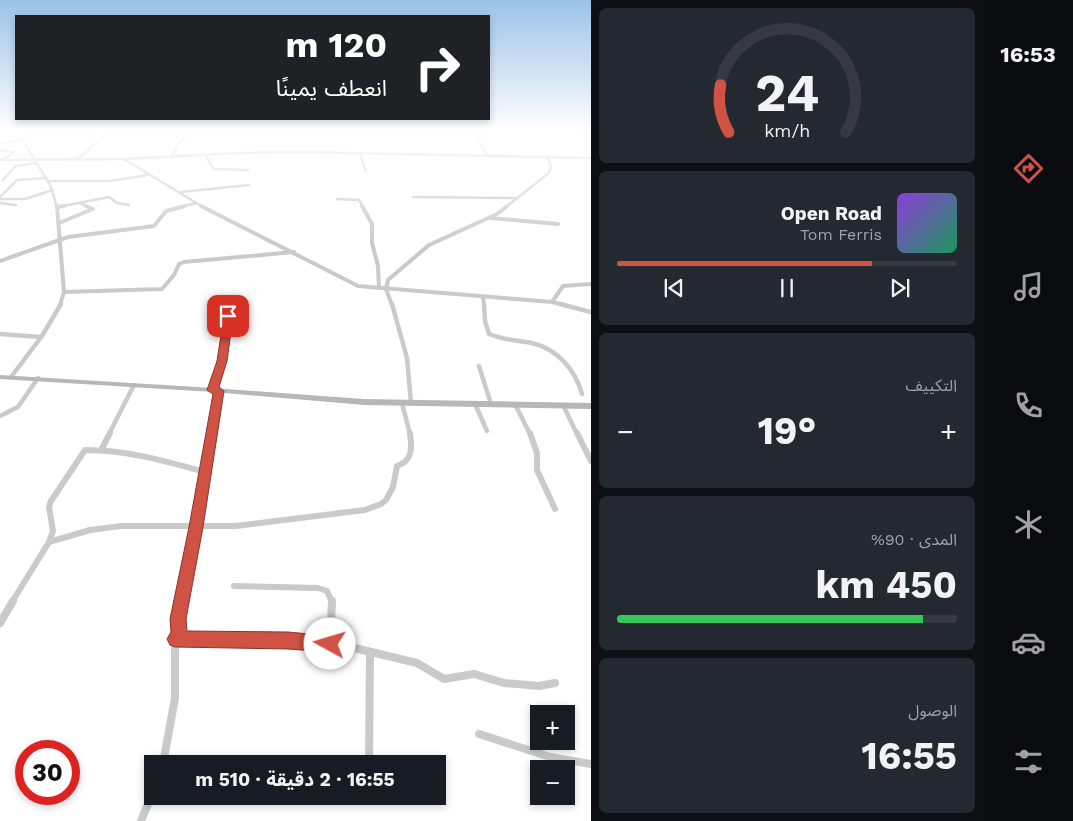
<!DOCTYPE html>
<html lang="ar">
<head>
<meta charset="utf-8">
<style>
	:root { --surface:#171b24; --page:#242831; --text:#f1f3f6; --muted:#9ea1a6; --line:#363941; --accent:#d05244 }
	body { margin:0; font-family:"Work Sans","Noto Sans Arabic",sans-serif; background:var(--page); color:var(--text); direction:rtl; height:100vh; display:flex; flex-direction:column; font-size:19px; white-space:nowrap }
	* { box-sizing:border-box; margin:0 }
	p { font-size:16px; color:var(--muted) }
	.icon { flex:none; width:28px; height:28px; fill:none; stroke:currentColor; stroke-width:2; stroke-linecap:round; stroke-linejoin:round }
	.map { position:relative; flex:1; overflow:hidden; direction:ltr }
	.side { display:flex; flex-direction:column; gap:8px; padding:8px; background:#0d0f14; width:392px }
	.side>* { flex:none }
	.guide { position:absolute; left:15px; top:15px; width:475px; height:105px; border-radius:0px; box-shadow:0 2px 8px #0003; direction:rtl; background:#202124; color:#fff; overflow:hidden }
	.controls { position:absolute; left:530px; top:705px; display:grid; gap:10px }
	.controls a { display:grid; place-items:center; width:45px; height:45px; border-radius:0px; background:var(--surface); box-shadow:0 2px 8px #0003; font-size:25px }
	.speed { position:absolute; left:15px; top:740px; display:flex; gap:10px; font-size:25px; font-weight:700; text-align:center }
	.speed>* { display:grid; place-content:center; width:65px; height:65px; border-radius:50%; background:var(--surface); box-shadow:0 2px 8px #0003; line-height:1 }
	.speed .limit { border:8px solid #d22; background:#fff; color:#111 }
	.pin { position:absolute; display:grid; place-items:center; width:42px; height:42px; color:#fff; margin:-21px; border-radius:10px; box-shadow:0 2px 8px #0006 }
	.me { position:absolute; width:55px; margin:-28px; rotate:276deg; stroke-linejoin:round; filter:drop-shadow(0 0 4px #0008) }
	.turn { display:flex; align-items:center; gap:18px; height:105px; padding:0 20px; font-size:22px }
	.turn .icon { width:65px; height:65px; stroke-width:2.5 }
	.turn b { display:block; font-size:35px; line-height:42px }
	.big { font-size:38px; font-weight:700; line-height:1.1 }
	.side .tile { flex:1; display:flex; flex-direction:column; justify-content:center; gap:8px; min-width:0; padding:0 18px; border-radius:8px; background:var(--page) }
	.side .dial { align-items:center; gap:0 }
	.dial svg { height:130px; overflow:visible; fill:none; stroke:var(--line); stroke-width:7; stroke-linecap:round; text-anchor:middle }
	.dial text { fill:var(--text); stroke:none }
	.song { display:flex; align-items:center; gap:15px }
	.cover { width:60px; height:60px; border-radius:8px; background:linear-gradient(135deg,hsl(270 70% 55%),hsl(150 70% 35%)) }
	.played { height:5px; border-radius:2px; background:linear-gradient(90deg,var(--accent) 75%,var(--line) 75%) }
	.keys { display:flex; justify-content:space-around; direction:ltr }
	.heat { display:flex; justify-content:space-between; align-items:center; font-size:28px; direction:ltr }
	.charge { height:8px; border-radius:4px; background:linear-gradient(90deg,#34c759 90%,var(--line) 0) }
	.trip { position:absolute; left:144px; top:755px; width:302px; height:50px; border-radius:0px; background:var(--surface); box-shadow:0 2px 8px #0003; font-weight:700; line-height:50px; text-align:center; direction:rtl }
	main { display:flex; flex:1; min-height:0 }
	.tab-bar { display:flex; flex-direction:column; width:90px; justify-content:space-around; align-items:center; background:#090b0e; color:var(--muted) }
	.tab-bar .icon { width:35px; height:35px }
	.tab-bar .selected { color:var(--accent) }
	.tab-bar b { font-size:22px; color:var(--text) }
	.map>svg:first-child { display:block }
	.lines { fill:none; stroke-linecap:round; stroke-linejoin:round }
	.street-far4 { stroke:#cacaca; stroke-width:2.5 }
	.street-far3 { stroke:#cacaca; stroke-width:4 }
	.street-far2 { stroke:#cacaca; stroke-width:4.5 }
	.street-far1 { stroke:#cacaca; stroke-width:6 }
	.street { stroke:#cacaca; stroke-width:8 }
	.secondary { fill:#b7b7b7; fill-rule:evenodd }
	.route { fill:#d05244; stroke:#87352c }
</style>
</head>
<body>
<main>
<nav class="tab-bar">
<b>16:53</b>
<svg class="icon selected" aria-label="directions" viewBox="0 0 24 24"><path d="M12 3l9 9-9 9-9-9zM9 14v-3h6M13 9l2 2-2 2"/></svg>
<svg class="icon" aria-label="music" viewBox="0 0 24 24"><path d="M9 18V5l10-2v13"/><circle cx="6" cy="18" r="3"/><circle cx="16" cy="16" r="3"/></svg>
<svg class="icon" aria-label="phone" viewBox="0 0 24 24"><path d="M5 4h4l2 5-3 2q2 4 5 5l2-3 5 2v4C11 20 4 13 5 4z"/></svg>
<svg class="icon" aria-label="climate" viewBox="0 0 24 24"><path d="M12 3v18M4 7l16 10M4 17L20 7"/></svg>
<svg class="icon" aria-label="car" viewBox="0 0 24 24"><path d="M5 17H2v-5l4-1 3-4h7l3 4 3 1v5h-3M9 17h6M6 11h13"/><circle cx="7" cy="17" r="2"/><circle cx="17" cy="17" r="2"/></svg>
<svg class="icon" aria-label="filters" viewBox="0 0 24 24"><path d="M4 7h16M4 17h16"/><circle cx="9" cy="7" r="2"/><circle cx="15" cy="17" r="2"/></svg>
</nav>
<section class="side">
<div class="tile dial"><svg viewBox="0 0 100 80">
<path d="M14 69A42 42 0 1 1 86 69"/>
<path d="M14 69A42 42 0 0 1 9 40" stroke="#d05244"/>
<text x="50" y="56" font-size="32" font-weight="700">24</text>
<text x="50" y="72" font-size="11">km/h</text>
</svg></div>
<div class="tile">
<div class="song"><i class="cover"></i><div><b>Open Road</b><p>Tom Ferris</p></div></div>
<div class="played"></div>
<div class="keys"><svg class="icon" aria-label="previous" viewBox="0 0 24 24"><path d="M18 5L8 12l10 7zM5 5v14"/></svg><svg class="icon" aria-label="pause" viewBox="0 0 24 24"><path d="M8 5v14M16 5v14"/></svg><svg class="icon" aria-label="next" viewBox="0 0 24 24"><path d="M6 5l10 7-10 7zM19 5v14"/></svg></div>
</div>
<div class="tile"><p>التكييف</p>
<div class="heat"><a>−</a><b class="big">19°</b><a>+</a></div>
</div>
<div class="tile"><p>المدى · 90%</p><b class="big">450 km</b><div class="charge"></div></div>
<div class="tile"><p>الوصول</p><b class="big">16:55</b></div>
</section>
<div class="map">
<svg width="591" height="821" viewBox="0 0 591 821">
	<rect width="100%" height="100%" fill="#fff"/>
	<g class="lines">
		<!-- street-far4 -->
		<g class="street-far4">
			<path d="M10,131l12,8 28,46 7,22"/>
			<path d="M475,134l12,21"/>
			<path d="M0,138h3"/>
			<path d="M0,144l22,-5"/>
			<path d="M0,151l14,1 -10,7"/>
			<path d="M360,153l5,17"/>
			<path d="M205,155l9,14 34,1"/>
			<path d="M172,157l6,-13 13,-13"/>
			<path d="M78,159l31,-28"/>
			<path d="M124,159l79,48"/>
			<path d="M0,160l124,-1 113,-6 63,-1 291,6"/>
			<path d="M3,180l13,-14 20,-3"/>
			<path d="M48,181h62l38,-6"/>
			<path d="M181,192l68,-7"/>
			<path d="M0,197l17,-17 29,-2"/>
			<path d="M413,197l104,1"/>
			<path d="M0,199h25l28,-9"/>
			<path d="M337,199l22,1 4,7"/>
			<path d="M0,203l16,2"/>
			<path d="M80,203l9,4"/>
			<path d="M58,207l51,-10 8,6 12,2"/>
			<path d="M181,207l15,-4"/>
			<path d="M506,207l43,-34 2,-6 -3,-10"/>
		</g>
		<!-- street-far3 -->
		<g class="street-far3">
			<path d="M57,206l7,86 -4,13"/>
			<path d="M201,206l157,80 194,16 13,3"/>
			<path d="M362,206l10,18v19l6,23 1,22"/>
			<path d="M58,207l6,-1"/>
			<path d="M490,218l68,6"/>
			<path d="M59,223l34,-14 -7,-3"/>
			<path d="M0,261l68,-24 86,-11 12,-15 19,-5"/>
			<path d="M64,292l98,-3 12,-14 5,-11 5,-2 110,-10"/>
			<path d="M483,297l1,8"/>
			<path d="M552,302l11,-16 28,-2"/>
			<path d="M392,305l-6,-16 2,-9 41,-35 68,-31 10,-8"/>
		</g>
		<!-- street-far2 -->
		<g class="street-far2">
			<path d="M392,304l15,54 4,45"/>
			<path d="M484,304l1,17 4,13c14,6 28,6 43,9 25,6 43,26 50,51"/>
			<path d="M560,304l31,8"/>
			<path d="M212,312l13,-1 3,5 -6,45 -9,29"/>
			<path d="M0,334l41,3"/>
			<path d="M479,366l12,38"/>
			<path d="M11,377l31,-41 19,-32"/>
			<path d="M402,403l8,31"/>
			<path d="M475,404l12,27"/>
			<path d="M515,404l15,30"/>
			<path d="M563,405l14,29"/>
			<path d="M0,416l18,-9 20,-29"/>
			<path d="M109,434l25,-49"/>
			<path d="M212,434l7,-43"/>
		</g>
		<!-- street-far1 -->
		<g class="street-far1">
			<path d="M530,433l7,20v17l18,39"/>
			<path d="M577,433l14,28"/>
			<path d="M101,450l9,-17"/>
			<path d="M49,542l41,-12 31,-4h115l129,-16 16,-6 5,-4 7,-13 4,-21c16,-5 15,-19 13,-33"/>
			<path d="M234,586l84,2 9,3 5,11"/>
			<path d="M12,602l37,-60 4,-11 -4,-24 2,-6 34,-51c42,0 80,11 120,22"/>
			<path d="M181,602l31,-169"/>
		</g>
		<!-- street -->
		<g class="street">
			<path d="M0,623l13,-22"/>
			<path d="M175,639l141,4 30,3 71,17 27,16 30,-5 30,9 35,3 16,-3"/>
			<path d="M330,644l2,-43"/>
			<path d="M479,734l71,23 41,7"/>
			<path d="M163,764l12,-66v-59l4,-3 -1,-17 4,-18"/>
			<path d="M369,764l1,-112"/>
			<path d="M141,821l11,-27"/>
		</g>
		<!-- secondary -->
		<g class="secondary">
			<path d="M568,131l23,5v2l-31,-7z"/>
			<path d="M0,375l213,13 151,11 227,4v6l-227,-4 -151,-13 -213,-13z"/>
		</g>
	</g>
	<!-- sky -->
	<linearGradient id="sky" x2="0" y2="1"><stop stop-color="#9cc2e8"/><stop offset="0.53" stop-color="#fff"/><stop offset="1" stop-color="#fff" stop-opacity="0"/></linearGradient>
	<rect width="591" height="246" fill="url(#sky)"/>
	<!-- route -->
	<path class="route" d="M228,313l5,3 -6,45 -8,26 5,4 -21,136 -17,92 1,12 101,1 42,4 5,2 3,6 -3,6 -5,2 -42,-3 -113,-2 -5,-2 -3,-6 4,-7 -1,-13 19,-92 24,-133 -6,-4 10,-29 7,-45z"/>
</svg>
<div class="controls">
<a>+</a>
<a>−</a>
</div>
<div class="speed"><div class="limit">30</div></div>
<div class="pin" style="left:228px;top:316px;background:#d93025"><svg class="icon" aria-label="arrive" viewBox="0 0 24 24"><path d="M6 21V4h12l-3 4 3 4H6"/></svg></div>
<svg class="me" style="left:330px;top:644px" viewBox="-20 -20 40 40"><circle r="19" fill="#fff"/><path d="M0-13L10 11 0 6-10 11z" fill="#d05244"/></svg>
<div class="trip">16:55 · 2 دقيقة · 510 m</div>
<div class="guide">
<div class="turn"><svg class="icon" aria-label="right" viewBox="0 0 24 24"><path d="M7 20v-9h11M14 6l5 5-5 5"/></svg><div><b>120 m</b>انعطف يمينًا</div></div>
</div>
</div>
</main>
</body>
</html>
